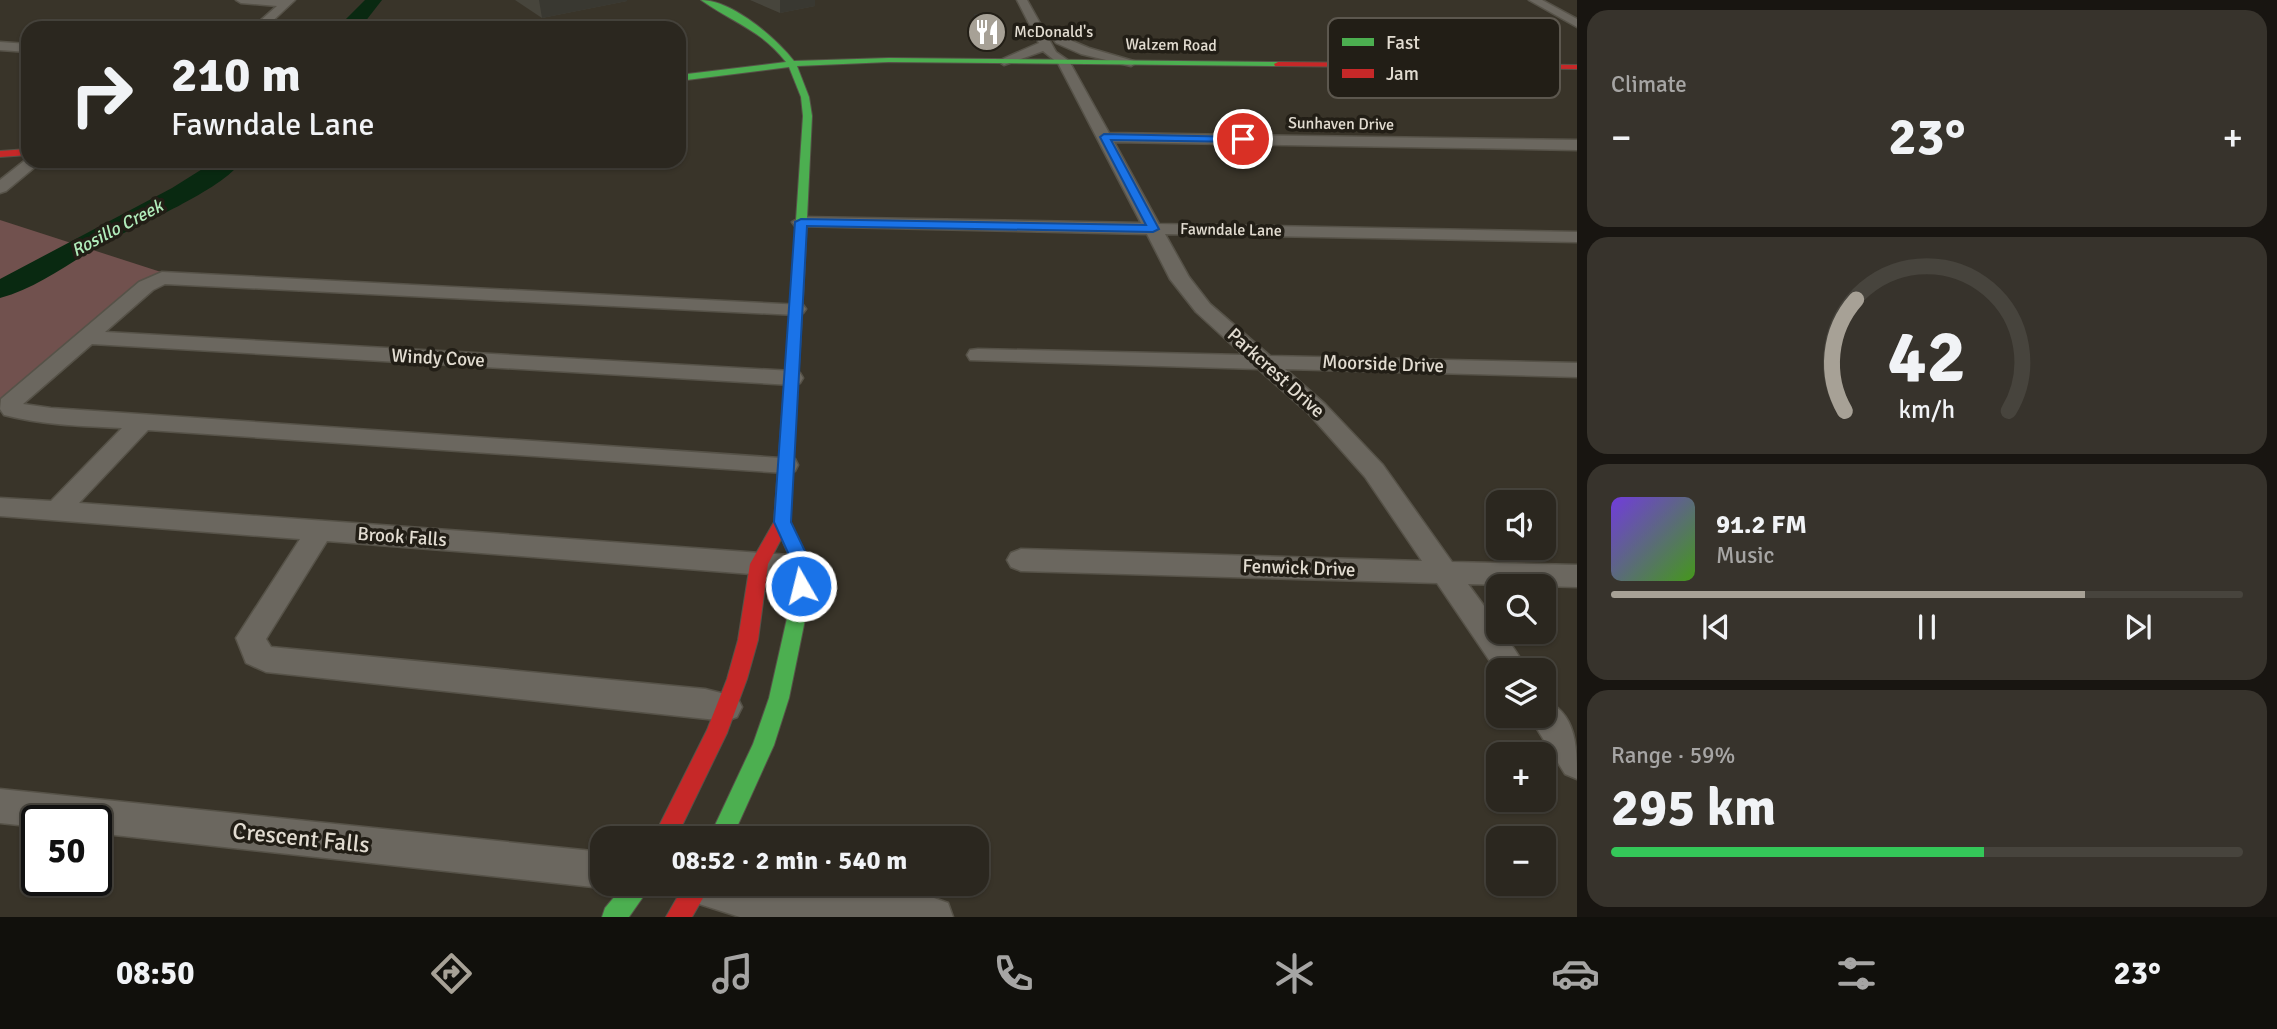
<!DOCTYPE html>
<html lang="en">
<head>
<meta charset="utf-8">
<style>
	:root { --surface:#2b271f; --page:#37332c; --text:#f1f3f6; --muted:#a6a5a4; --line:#47443d; --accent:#a7a196 }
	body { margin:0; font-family:Signika,sans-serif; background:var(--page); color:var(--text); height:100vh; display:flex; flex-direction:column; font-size:26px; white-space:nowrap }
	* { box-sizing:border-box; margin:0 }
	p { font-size:23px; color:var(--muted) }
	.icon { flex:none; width:38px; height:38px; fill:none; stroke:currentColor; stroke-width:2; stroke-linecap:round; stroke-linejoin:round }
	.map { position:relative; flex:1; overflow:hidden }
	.panel { display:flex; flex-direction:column; gap:10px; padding:10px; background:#181511; width:700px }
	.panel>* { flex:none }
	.banner { position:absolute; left:21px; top:21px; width:665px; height:147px; border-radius:21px; box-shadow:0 2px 5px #0004,0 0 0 2px var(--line); background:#2b271f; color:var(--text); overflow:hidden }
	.tools { position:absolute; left:1486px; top:490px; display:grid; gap:14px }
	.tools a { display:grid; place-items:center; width:70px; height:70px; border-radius:14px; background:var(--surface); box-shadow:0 2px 5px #0004,0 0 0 2px var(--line); font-size:35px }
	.speed { position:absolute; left:21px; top:805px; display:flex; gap:14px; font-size:35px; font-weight:700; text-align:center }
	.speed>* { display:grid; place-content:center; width:91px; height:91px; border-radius:50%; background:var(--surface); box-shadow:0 2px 5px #0004,0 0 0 2px var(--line); line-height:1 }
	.speed .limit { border:4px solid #111; border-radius:10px; background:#fff; color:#111 }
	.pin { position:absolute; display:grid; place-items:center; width:60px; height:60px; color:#fff; margin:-30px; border:4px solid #fff; border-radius:50%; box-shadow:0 2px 7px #0007 }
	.me { position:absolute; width:77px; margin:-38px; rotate:352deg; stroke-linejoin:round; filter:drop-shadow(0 0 5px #0008) }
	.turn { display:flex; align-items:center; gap:24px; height:147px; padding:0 35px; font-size:32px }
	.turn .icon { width:91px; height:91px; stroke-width:2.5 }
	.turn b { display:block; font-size:49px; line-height:60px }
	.big { font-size:52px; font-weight:700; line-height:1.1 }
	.panel .tile { flex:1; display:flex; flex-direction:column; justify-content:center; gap:10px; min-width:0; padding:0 24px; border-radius:21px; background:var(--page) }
	.panel .dial { align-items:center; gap:0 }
	.dial svg { height:182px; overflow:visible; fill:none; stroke:var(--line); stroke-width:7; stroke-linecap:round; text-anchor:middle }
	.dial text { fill:var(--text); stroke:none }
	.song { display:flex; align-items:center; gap:21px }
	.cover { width:84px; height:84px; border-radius:10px; background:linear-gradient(135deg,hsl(260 70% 55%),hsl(100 70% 35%)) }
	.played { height:7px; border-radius:4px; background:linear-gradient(90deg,var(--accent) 75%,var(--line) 75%) }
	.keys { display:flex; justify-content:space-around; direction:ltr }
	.heat { display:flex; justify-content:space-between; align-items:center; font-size:38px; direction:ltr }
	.charge { height:10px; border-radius:5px; background:linear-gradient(90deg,#34c759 59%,var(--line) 0) }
	.trip { position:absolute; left:590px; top:826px; width:399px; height:70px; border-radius:21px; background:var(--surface); box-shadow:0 2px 5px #0004,0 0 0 2px var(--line); font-weight:700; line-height:70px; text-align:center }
	.tabs { display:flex; height:112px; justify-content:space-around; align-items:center; background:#11100c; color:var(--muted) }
	.tabs .icon { width:49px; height:49px }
	.tabs .active { color:var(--accent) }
	.tabs b { font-size:32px; color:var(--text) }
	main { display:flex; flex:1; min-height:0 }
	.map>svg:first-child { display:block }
	.green { fill:#71514e }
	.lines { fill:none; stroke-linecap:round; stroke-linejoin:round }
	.river { fill:#092911; fill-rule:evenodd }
	.street-casing { stroke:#565248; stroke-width:3 }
	.fast-casing { stroke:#565248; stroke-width:2 }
	.jam-casing { stroke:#565248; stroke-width:2 }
	.street { fill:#6b675f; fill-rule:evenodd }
	.fast { fill:#4caf50; fill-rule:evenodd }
	.jam { fill:#c62828; fill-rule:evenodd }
	.wall { fill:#47453c }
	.shaded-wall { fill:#393831 }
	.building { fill:#525046; stroke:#393831; stroke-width:2 }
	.route { fill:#1a73e8; stroke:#114b97; stroke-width:2 }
	.labels { text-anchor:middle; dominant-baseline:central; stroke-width:7; stroke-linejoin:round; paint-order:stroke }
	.far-poi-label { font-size:16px; fill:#e2dcd1; stroke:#221e16; text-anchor:start }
	.far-street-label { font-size:16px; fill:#e2dcd1; stroke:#221e16 }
	.far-water-label { font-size:18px; font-style:italic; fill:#b1edbb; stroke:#221e16 }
	.street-label { font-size:19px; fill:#e2dcd1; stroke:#221e16 }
	.near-street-label { font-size:23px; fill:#e2dcd1; stroke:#221e16 }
	.key { fill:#221e16; stroke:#5c574e; stroke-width:2 }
	.key-label { font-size:19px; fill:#e2dcd1 }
</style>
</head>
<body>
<main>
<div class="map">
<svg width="1577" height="917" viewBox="0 0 1577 917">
	<rect width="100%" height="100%" fill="#393429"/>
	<!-- green -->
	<path class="green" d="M0,220l161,52 -22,11 -130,112 -9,10z"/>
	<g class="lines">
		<!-- river -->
		<g class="river">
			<path d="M365,0h17l-21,27 -24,1z"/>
			<path d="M215,161h27c-20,29 -104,64 -138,82 -34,19 -66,45 -104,55v-19l172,-91z"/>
		</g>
		<defs>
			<g id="street">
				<path d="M236,0h59l-30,28h-13l25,-22 -36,-3z"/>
				<path d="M1017,0h10l29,52 13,9 40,72 468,7v10l-463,-8 45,82 418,8v10l-412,-8 24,43 21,27 60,52 307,7v14l-292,-8 40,35 58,61 69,97 125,3v22l-109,-3 30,41v7h5l25,38h-30v3l-61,-90 -416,-12 -10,-4 -4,-7 4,-7 10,-4 401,12 -57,-84 -56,-63 -51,-45 -288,-9 -3,-5 3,-5 8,-1 265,6 -47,-43 -26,-33 -23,-45 -352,-8 -3,-4 9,-5 340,6 -83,-160 -15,-12 -39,14 -6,-4 41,-18z"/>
				<path d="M1529,0h13l35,19v8z"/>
				<path d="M1060,36l29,12 48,14 -6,4 -50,-12 -25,-11 -2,-3z"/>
				<path d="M0,42l28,2v8l-28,-2z"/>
				<path d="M28,158v3h14l-36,30 -6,2v-13z"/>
				<path d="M162,272l641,33 3,4 -3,4 -7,2 -631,-31 -12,6 -48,42 687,39 8,2 3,5 -3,5 -8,2 -700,-41 -69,60 28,4 744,51 3,6 -3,6 -9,2 -638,-43 -69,73 724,53 10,3 4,8 -4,8 -10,3 -476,-37 -61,98 5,8 434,42 32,8 5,10 -5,10 -11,4 -460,-49 -20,-9 -10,-25 64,-99 -300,-23v-18l51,3 71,-73c-39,-2 -80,-3 -118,-13l-4,-6 1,-10 138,-117z"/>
				<path d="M1544,700c33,13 33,48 33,79l-12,-5 -36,-58h15z"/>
				<path d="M0,789l602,63v32h11l-11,4 -506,-55v-12h-59v6l-37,-4z"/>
				<path d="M671,884h85l30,8 148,6 14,5 5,14h-213l-63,-20z"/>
			</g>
			<g id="fast">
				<path d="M701,0c31,0 75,38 93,61l95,-3 389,4 4,2 -4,2 -389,-4 -92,4 12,31 3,19 -8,164 -6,4 -6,-4 11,-164 -2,-19 -12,-30 -110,14v-6l107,-13c-26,-33 -53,-39 -85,-62z"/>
				<path d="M782,516l6,2 24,49 -4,38 -19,93 -15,47 -42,93h-23l44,-94 16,-46 21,-93 4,-38 -20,-45 2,-4z"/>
				<path d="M625,884h27l-23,33h-27l3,-9z"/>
			</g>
			<g id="jam">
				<path d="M1278,62l299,3v4l-302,-3 -1,-2z"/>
				<path d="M28,149v6l-28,2v-6z"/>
				<path d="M798,276l6,4 -14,242 -22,42 -10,76 -11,39 -20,54 -51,105h-23l54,-108 20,-51 11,-39 12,-76 24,-42 18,-242z"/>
				<path d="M685,884h26l-19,33h-26z"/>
			</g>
		</defs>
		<!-- street casing -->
		<use href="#street" class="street-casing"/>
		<!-- fast casing -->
		<use href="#fast" class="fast-casing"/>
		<!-- jam casing -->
		<use href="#jam" class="jam-casing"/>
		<!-- street -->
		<use href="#street" class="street"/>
		<!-- fast -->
		<use href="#fast" class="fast"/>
		<!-- jam -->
		<use href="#jam" class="jam"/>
	</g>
	<!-- wall -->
	<g class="wall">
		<path d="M515,0h112v1l-85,17z"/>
		<path d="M750,0h65v6l-35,7z"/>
		<path d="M975,15l28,16 -2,10 -22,-1 -5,-16z"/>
	</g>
	<!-- shaded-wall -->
	<g class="shaded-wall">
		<path d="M539,0h88v1l-85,17z"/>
		<path d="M780,0h35v6l-35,7z"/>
	</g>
	<!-- building -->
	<path class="building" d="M975,15h21l7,16h-22z"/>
	<!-- route -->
	<path class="route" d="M1104,134l139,3 5,2 -5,3 -132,-2 48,89 -6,3 -346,-6 -16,296 21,44 -4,25 -7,2 -6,-2 -3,-5 2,-20 -20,-44 21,-300 6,-3 345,6 -46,-88z"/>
	<!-- icons -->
	<defs>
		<symbol id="restaurant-disc" viewBox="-11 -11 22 22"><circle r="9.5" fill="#a7a196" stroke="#221e16"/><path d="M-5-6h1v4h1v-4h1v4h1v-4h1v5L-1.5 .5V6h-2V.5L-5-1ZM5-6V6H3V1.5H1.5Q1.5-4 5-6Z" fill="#fff"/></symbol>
	</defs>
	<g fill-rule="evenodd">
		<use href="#restaurant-disc" x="965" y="10" width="44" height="44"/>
	</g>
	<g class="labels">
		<!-- far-poi labels -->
		<g class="far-poi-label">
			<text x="1014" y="32">McDonald's</text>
		</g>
		<!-- far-street labels -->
		<g class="far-street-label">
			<text transform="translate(1171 45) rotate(1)">Walzem Road</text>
			<text transform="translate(1341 124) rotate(1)">Sunhaven Drive</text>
			<text transform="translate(1231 230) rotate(1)">Fawndale Lane</text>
		</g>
		<!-- far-water labels -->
		<g class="far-water-label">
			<text transform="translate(117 228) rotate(-28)">Rosillo Creek</text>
		</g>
		<!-- street labels -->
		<g class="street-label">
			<text transform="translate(438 358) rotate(3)">Windy Cove</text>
			<text transform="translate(1383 364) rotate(2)">Moorside Drive</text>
			<text transform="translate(1276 373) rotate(42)">Parkcrest Drive</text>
			<text transform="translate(402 537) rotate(4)">Brook Falls</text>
			<text transform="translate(1299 568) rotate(2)">Fenwick Drive</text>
		</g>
		<!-- near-street labels -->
		<g class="near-street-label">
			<text transform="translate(301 838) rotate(6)">Crescent Falls</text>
		</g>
	</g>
	<!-- legend -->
	<rect x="1328" y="18" width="232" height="80" rx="10" class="key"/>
	<rect x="1342" y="38" width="32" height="8" fill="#4caf50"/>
	<rect x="1342" y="69" width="32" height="9" fill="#c62828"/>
	<g class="key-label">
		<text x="1386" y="49">Fast</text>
		<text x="1386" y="80">Jam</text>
	</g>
</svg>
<div class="tools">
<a><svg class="icon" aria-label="sound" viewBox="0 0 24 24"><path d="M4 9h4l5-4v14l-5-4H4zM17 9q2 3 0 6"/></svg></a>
<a><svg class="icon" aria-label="search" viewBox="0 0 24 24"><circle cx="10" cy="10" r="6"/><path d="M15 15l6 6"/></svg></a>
<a><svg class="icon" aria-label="layers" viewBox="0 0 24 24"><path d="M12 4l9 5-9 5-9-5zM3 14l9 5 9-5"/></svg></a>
<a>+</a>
<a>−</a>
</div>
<div class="speed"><div class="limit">50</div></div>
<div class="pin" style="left:1243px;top:139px;background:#d93025"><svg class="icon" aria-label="arrive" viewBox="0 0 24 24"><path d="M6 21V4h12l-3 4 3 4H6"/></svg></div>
<svg class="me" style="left:801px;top:586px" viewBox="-20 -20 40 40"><circle r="17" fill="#1a73e8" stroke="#fff" stroke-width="3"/><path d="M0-11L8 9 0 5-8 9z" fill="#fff"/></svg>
<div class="trip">08:52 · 2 min · 540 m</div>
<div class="banner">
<div class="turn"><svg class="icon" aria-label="right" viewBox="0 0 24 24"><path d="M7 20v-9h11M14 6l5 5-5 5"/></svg><div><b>210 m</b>Fawndale Lane</div></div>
</div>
</div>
<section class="panel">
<div class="tile"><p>Climate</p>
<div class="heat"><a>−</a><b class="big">23°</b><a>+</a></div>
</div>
<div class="tile dial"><svg viewBox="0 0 100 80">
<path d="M14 69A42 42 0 1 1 86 69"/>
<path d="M14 69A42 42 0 0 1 19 20" stroke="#a7a196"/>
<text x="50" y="56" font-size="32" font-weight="700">42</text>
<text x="50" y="72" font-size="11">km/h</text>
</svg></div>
<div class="tile">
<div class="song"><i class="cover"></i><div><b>91.2 FM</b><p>Music</p></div></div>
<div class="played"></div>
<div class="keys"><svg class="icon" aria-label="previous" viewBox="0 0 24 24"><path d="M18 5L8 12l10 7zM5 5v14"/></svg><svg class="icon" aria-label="pause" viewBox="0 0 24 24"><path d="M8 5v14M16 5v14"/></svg><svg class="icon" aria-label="next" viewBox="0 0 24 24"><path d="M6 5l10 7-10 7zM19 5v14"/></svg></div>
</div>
<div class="tile"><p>Range · 59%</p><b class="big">295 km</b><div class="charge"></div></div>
</section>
</main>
<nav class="tabs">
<b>08:50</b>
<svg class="icon active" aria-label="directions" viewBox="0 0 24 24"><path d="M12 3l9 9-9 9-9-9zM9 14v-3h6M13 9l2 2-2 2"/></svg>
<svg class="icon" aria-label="music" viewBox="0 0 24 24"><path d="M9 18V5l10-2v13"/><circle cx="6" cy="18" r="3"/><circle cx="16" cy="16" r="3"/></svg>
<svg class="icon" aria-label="phone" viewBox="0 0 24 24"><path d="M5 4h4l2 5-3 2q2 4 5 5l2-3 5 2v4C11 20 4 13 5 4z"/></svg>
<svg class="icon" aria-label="climate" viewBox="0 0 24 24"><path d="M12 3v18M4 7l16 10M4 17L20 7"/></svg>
<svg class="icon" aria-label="car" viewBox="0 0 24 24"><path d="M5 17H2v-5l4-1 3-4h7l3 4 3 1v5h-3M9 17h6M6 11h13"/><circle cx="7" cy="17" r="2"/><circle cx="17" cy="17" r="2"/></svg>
<svg class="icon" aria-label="filters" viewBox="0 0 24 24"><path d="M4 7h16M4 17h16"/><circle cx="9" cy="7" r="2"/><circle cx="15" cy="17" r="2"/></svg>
<b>23°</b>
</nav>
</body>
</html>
